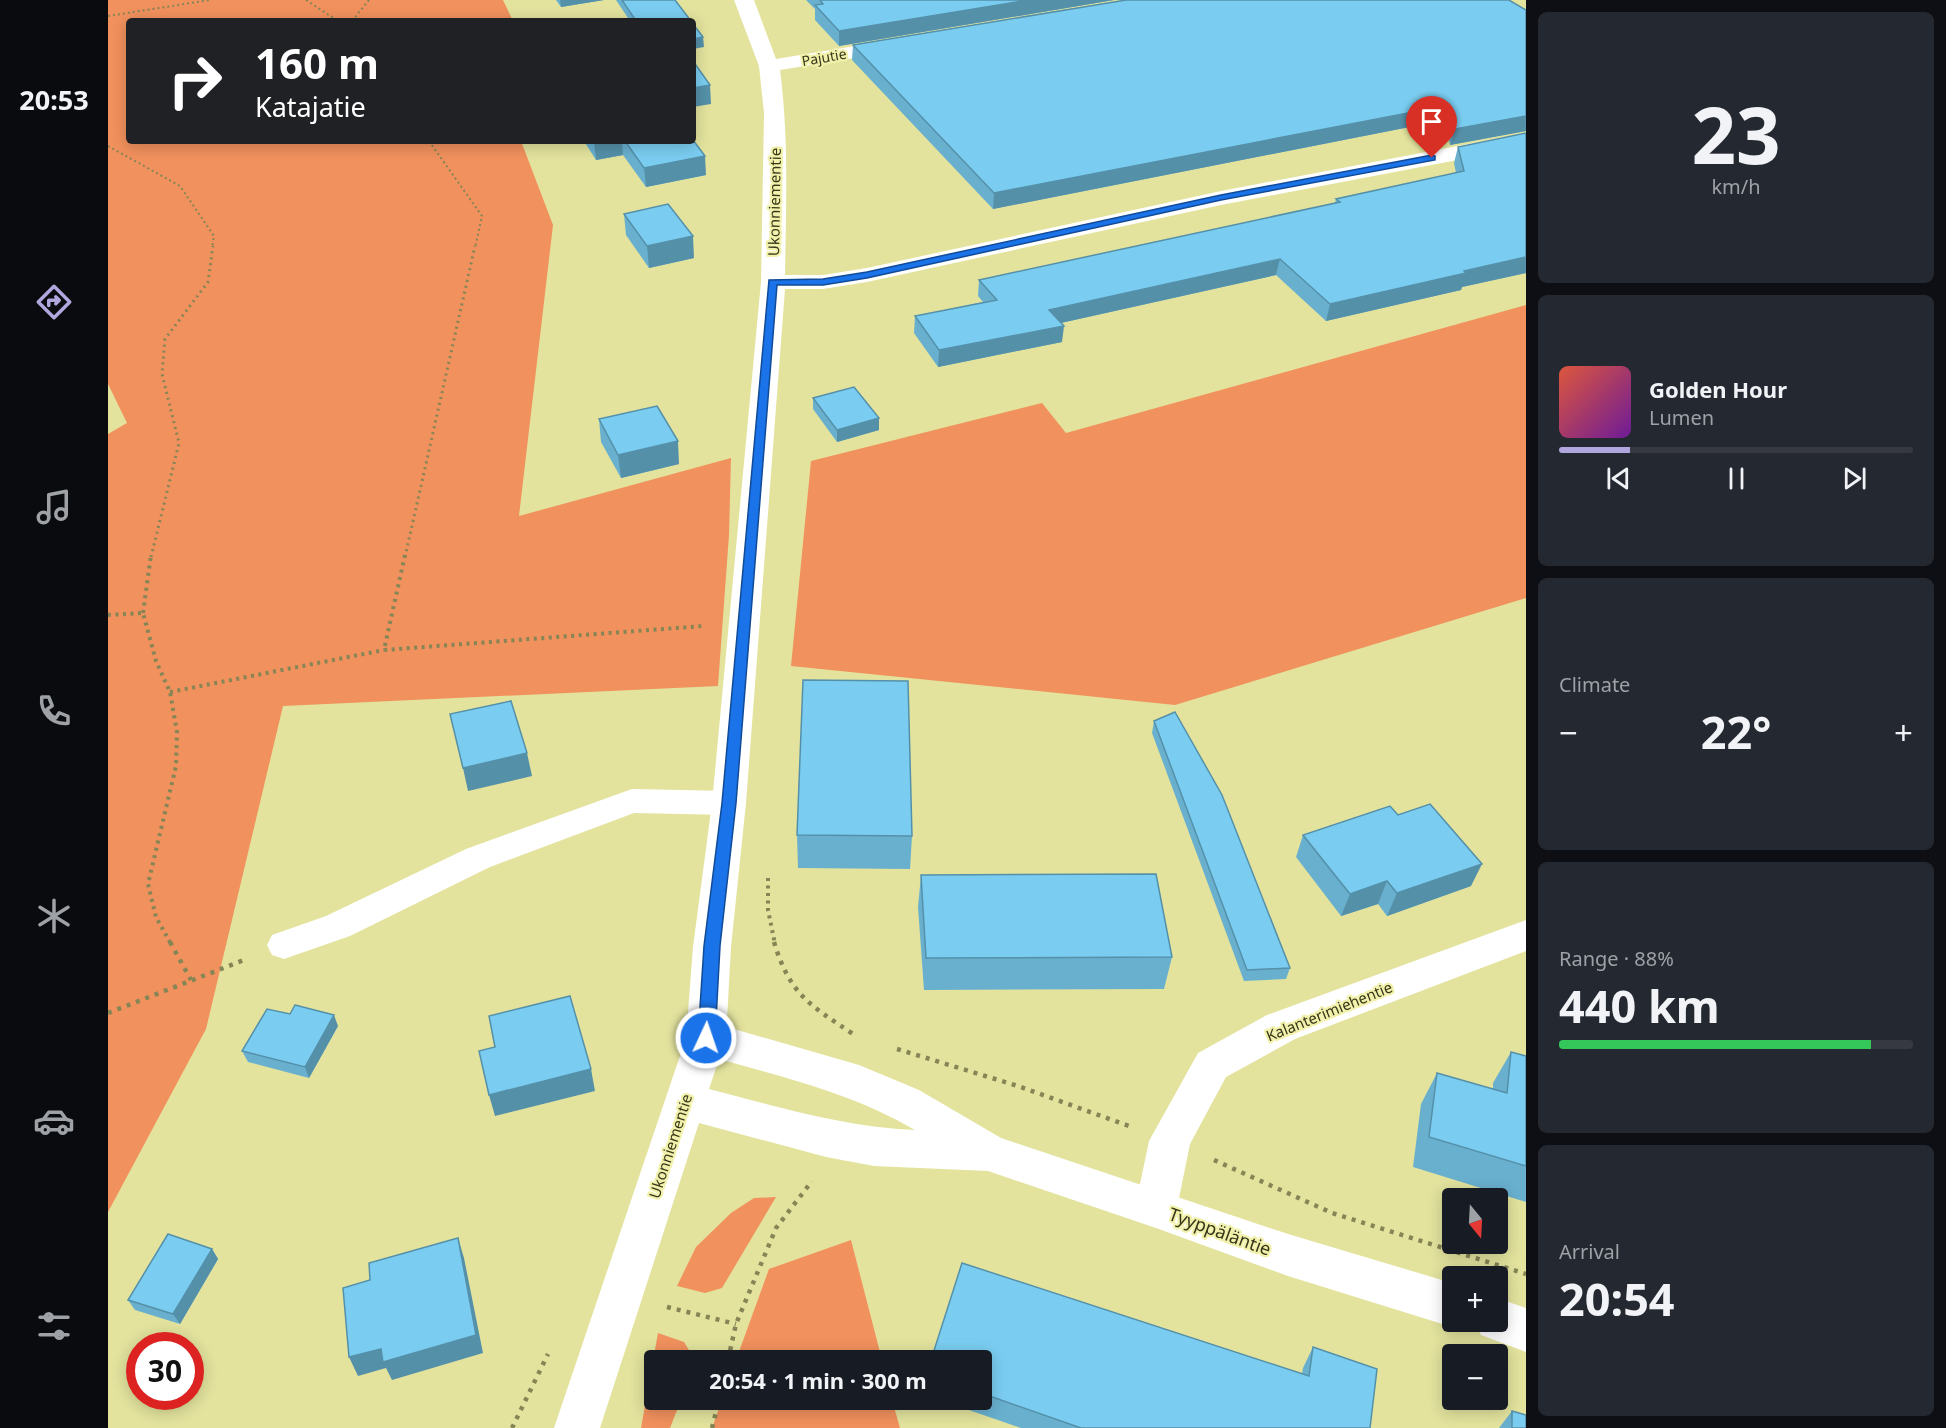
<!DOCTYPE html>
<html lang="en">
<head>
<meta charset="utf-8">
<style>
	:root { --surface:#171b24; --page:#242831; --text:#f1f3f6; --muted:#9ea1a6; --line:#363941; --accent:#b1a6de }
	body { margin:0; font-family:"Noto Sans",sans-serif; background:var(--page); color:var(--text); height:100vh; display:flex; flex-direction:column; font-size:22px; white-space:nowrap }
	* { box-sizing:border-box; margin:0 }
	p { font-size:20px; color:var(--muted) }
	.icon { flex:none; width:33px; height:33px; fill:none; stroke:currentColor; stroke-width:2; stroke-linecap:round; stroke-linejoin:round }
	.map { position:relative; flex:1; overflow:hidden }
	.details { display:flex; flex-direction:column; gap:12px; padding:12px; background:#0d0f14; width:420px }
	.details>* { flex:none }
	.top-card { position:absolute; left:18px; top:18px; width:570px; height:126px; border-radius:6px; box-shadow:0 3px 15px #0003; background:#202124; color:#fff; overflow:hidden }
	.needle { width:39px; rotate:162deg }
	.buttons { position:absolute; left:1334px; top:1188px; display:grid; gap:12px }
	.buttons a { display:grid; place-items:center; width:66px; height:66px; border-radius:6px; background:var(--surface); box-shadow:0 3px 15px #0003; font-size:30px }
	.speed { position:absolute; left:18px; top:1332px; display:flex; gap:12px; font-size:30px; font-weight:700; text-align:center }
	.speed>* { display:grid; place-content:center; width:78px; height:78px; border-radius:50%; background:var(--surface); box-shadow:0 3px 15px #0003; line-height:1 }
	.speed .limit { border:9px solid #d22; background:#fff; color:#111 }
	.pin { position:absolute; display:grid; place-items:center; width:51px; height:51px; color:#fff; margin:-62px -26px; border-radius:50% 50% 50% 0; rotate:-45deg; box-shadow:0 0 6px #0007 }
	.pin .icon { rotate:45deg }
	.me { position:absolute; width:66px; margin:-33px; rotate:3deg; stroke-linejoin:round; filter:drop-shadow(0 0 4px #0008) }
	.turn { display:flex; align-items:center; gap:21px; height:126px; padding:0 30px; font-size:27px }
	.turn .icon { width:78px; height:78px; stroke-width:2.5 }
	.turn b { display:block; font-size:42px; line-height:51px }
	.big { font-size:45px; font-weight:700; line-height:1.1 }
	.details .widget { flex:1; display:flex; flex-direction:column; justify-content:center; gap:9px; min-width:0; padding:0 21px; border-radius:9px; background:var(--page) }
	.details .dial { align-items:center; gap:0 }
	.dial b { font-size:78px; line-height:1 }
	.song { display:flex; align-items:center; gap:18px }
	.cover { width:72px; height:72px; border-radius:9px; background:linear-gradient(135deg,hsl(10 70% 55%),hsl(280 70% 35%)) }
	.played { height:6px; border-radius:3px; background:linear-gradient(90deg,var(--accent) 20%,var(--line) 20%) }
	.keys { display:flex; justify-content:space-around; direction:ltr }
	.heat { display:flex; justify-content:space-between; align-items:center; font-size:33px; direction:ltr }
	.charge { height:9px; border-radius:4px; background:linear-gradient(90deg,#34c759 88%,var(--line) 0) }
	.trip { position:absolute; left:536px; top:1350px; width:348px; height:60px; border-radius:6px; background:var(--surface); box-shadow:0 3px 15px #0003; font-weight:700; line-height:60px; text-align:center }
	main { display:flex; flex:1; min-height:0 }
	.tab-bar { display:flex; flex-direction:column; width:108px; justify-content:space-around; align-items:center; background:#090b0e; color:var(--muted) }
	.tab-bar .icon { width:42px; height:42px }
	.tab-bar .on { color:var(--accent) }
	.tab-bar b { font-size:27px; color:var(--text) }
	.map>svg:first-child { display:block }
	.green { fill:#f1915d }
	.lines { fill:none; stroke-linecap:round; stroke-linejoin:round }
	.path-far3 { stroke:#858556; stroke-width:2; stroke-dasharray:2 3; stroke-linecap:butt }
	.path-far2 { stroke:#858556; stroke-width:3; stroke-dasharray:2 4; stroke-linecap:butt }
	.path-far1 { stroke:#858556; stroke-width:4; stroke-dasharray:3 4.5; stroke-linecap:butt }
	.path { stroke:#858556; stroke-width:4.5; stroke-dasharray:4 6; stroke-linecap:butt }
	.lane { fill:#fff; fill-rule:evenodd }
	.street { fill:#fff; fill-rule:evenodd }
	.secondary { fill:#fff; fill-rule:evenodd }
	.wall { fill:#69b0cf }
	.shaded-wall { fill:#5590a9 }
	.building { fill:#7acdf1; stroke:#5590a9; stroke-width:1.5 }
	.route { fill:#1a73e8; stroke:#114b97; stroke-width:1.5 }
	.labels { text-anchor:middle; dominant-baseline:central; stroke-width:4.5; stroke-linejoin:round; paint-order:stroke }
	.far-street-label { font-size:14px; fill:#36361a; stroke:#f1f1ab }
	.street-label { font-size:15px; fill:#36361a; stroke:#f1f1ab }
	.near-street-label { font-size:18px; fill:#36361a; stroke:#f1f1ab }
</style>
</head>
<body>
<main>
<nav class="tab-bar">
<b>20:53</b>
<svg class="icon on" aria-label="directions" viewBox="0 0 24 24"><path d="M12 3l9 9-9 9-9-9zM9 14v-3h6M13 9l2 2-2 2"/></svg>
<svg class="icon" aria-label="music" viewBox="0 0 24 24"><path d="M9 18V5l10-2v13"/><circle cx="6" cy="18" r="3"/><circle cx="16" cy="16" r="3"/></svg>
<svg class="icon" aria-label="phone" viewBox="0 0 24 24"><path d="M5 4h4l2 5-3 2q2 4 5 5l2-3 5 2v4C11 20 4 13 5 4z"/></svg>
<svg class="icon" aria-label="climate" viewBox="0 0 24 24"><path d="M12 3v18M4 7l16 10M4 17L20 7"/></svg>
<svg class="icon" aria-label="car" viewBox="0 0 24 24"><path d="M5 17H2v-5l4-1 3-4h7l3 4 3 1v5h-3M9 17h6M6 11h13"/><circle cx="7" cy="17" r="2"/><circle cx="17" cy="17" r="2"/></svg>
<svg class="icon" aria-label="filters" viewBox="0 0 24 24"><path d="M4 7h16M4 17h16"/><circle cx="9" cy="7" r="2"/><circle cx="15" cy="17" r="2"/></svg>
</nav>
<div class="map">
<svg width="1418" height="1428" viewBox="0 0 1418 1428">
	<rect width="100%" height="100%" fill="#e3e39e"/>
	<!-- green -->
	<g class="green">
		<path d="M0,0h395l10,21h-384v120h392l32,84 -34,291 212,-58 -2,77 -11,151 -435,20 -77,323 -98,183v-778l19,-11 -19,-39z"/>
		<path d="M1418,305v293l-351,107 -384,-39 20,-205 231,-58 24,30z"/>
		<path d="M668,1197l-54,91 -17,5 -28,-7 19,-39 35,-34 23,-15z"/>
		<path d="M743,1240l31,120h-146l33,-91z"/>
		<path d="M550,1333l26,9 11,18h-41v40h27l-11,28h-29z"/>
		<path d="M614,1400h170l8,28h-188z"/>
	</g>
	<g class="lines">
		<!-- path-far3 -->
		<g class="path-far3">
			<path d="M198,0l32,21"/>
			<path d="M0,16l102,-16"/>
			<path d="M244,21l17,-21"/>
			<path d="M321,141l53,75 -7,32"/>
			<path d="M0,146l72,40 34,50 -2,12"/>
		</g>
		<!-- path-far2 -->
		<g class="path-far2">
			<path d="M43,557l28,-114 -17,-69 3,-35 43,-57 5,-36"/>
			<path d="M297,557l70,-311"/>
		</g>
		<!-- path-far1 -->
		<g class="path-far1">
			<path d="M297,555l-21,95 319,-24"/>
			<path d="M35,613l8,-58"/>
			<path d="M0,615l35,-2 13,48 14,31 7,40 -1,34 -28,118 8,33 15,27"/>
			<path d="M62,692l214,-42"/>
			<path d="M660,878v32l7,34"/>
		</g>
		<!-- path -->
		<g class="path">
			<path d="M62,942l21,38"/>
			<path d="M666,942c16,53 36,63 79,92"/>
			<path d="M0,1013l136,-53"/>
			<path d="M789,1049l121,37 111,40"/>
			<path d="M1106,1160l118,53 194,61"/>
			<path d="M559,1307l69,17"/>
			<path d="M620,1360l8,-36 40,-96 36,-47"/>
			<path d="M404,1428l36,-74"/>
			<path d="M604,1428l7,-28"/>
		</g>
		<!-- lane -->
		<path class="lane" d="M524,789l97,2 11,4 5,8 -5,8 -11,4 -95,-2 -144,54 -140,69 -66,23 -12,-4 -5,-10 5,-10 54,-19 140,-67z"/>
		<!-- street -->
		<g class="street">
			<path d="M626,0h20l22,59 122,-20 7,2 3,4 -3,4 -7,2 -118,19c9,68 6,136 5,205h38l44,-7 354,-77 305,-58v14l-305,58 -354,77 -44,7h-38l-39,514 -15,144 -5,91 -6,12 -14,5 -14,-5 -6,-12 7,-91 19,-144 49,-521 3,-169 -5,-47z"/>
			<path d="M1418,920v31l-231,88 -69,38 -36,67 -13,64 -6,14 -15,6 -15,-6 -6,-14 14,-67 49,-88 69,-38z"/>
		</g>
		<!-- secondary -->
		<g class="secondary">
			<path d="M598,1021l153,44 60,25 82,48 287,96 164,49v39h13l-13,5 -164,-51 -132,-48 -168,-57 -114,-5 -48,-9 -127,-34 -99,305h-46l132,-390 6,-12zM611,1059c68,19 135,35 196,71 -71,-3 -137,-23 -206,-41z"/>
			<path d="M1389,1298l29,10v44l-45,-17 -6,-13h22z"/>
		</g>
	</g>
	<!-- wall -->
	<g class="wall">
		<path d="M448,0h48l-43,7z"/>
		<path d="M508,0h59l16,21h-61z"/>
		<path d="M698,0h308l-275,46 -24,-26v-11z"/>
		<path d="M1418,10v121l-76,14 -5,-25 -452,89 -141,-149 1,-15z"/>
		<path d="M1418,133v140l-64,14 -1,3 -135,31 -50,-46 -215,48 1,19 -124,25 -24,-34 1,-17 68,-14 -5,-6 1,-16 356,-77 1,-4 120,-26 -2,-10 4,-16z"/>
		<path d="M476,141h109l13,34 -60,12 -23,-32 -27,5z"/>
		<path d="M516,214l70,44 -45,10 -23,-33z"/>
		<path d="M705,398l66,20v12l-42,12 -24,-33z"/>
		<path d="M491,419l80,45 -58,14 -20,-36z"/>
		<path d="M1046,721l136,247 -4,11 -42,2 -92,-248z"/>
		<path d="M689,835l115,1 -2,33 -112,-1z"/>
		<path d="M1195,835l168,51 -84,30 -9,-12 -37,12 -45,-59z"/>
		<path d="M813,875l251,82 -8,32 -240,1 -6,-83z"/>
		<path d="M230,1026l-29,52 -61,-16 -6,-11z"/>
		<path d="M1403,1052l15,4v146l-113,-35 8,-63 16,-31 56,16v-6z"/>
		<path d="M104,1249l6,10 -38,65 -45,-14 -7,-10z"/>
		<path d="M1205,1347l57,81h-349l-81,-28h41v-40l321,14 1,-6z"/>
		<path d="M1404,1411l14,17h-27z"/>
	</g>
	<!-- shaded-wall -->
	<g class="shaded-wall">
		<path d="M452,0h44l-43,7z"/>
		<path d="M920,0h86l-275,46v-15z"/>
		<path d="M595,37l1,10 -11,2v-10z"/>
		<path d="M602,85l1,19 -18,3v-19z"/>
		<path d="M1341,105l-4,15 -452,89 1,-16z"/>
		<path d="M1418,116v15l-76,14 5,-16z"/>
		<path d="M486,141h28l1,14 -27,5z"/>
		<path d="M597,156l1,19 -60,12 -2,-19z"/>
		<path d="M585,236l1,22 -45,10 -2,-22z"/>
		<path d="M1418,257v16l-64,14 -1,3 -135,31 4,-17 134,-33z"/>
		<path d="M1172,259l-4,16 -229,51 2,-16z"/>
		<path d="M956,326l-2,16 -124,25 1,-17z"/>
		<path d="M771,418v12l-42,12v-12z"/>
		<path d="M570,441l1,23 -58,14 -3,-23z"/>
		<path d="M419,753l5,23 -64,15 -5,-23z"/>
		<path d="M1374,864l-11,22 -84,30 10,-23z"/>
		<path d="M1279,881l-9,23 -37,12 9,-22z"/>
		<path d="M226,1015l4,11 -29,52 -4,-11z"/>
		<path d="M483,1069l4,22 -100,25 -6,-21z"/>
		<path d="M350,1238l6,20 19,95 -91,27 -6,-12 -28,8 -9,-19z"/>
		<path d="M104,1249l6,10 -38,65 -7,-10z"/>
	</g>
	<!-- building -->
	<g class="building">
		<path d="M514,0h53l16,21h-55z"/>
		<path d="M712,0h208l-189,31 -24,-26 8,-1z"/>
		<path d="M1018,0h383l17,10v106l-71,13 -6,-24 -455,88 -141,-148z"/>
		<path d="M585,24l10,13 -10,2z"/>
		<path d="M585,61l17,24 -17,3z"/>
		<path d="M1418,133v124l-62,14 2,2 -136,31 -50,-45 -231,51 15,16 -125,24 -24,-34 82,-16 -18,-20 361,-78 -4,-3 128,-28 -6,-24z"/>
		<path d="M585,140l12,16 -61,12 -19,-27h68z"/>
		<path d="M560,204l25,32 -46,10 -23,-32z"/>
		<path d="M746,387l25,31 -42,12 -24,-32z"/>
		<path d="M549,406l21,35 -60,14 -19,-36z"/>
		<path d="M695,680l105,1 4,155 -115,-1z"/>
		<path d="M403,701l16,52 -64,15 -13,-54z"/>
		<path d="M1067,712l47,83 68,173 -43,2 -93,-249z"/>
		<path d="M1322,804l52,60 -85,29 -10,-12 -37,13 -47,-59 87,-29 8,9z"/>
		<path d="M1048,874l16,83 -246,1 -5,-83z"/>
		<path d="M462,996l21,73 -102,26 -10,-44 16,-4 -6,-31z"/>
		<path d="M187,1005l39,10 -29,52 -63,-16 25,-42 23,5z"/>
		<path d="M1403,1052l15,4v110l-97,-29 8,-64 70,20z"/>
		<path d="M60,1234l44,15 -39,65 -45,-14z"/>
		<path d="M350,1238l18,97 -93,27 -2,-13 -32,8 -6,-69 27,-8 -1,-17z"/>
		<path d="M854,1263l347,113 4,-29 64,22 -7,59h-289l-100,-35v-33h-50z"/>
		<path d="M1404,1411l14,4v13h-14z"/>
	</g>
	<!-- route -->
	<path class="route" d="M1324,155l3,1v4l-214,40 -354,78 -44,7h-46l-41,518 -16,143 -5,92 -3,5 -6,2 -5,-2 -3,-5 6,-92 18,-143 47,-523 54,-1 44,-7 354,-77z"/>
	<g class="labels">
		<!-- far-street labels -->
		<g class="far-street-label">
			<text transform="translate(716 57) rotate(-10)">Pajutie</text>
		</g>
		<!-- street labels -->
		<g class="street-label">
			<text transform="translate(666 202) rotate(-89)">Ukonniementie</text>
			<text transform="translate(1221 1011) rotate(-22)">Kalanterimiehentie</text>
			<text transform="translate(562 1146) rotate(-72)">Ukonniementie</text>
		</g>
		<!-- near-street labels -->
		<g class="near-street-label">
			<text transform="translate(1112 1231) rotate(20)">Tyyppäläntie</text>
		</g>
	</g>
</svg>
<div class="buttons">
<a><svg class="needle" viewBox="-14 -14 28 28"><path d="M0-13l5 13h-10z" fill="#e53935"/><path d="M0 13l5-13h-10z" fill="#9ea1a6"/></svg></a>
<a>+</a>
<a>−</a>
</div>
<div class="speed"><div class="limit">30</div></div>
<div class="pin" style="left:1324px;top:158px;background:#d93025"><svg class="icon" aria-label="arrive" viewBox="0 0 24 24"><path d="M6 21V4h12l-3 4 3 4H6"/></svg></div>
<svg class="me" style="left:598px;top:1038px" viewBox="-20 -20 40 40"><circle r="17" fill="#1a73e8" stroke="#fff" stroke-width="3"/><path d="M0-11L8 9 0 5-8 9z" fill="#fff"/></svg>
<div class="trip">20:54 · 1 min · 300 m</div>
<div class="top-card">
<div class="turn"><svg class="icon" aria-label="right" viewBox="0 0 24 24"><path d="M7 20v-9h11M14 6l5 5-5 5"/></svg><div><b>160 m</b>Katajatie</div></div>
</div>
</div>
<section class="details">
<div class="widget dial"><b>23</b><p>km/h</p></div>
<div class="widget">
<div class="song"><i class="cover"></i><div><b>Golden Hour</b><p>Lumen</p></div></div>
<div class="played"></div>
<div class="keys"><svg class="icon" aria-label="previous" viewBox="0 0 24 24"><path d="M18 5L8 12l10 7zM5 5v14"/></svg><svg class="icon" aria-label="pause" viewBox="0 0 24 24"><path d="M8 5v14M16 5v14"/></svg><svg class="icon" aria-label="next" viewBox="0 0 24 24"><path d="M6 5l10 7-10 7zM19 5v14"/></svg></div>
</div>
<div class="widget"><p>Climate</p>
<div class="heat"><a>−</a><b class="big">22°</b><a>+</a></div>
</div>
<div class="widget"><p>Range · 88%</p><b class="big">440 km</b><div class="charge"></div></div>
<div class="widget"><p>Arrival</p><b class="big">20:54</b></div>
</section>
</main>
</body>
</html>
